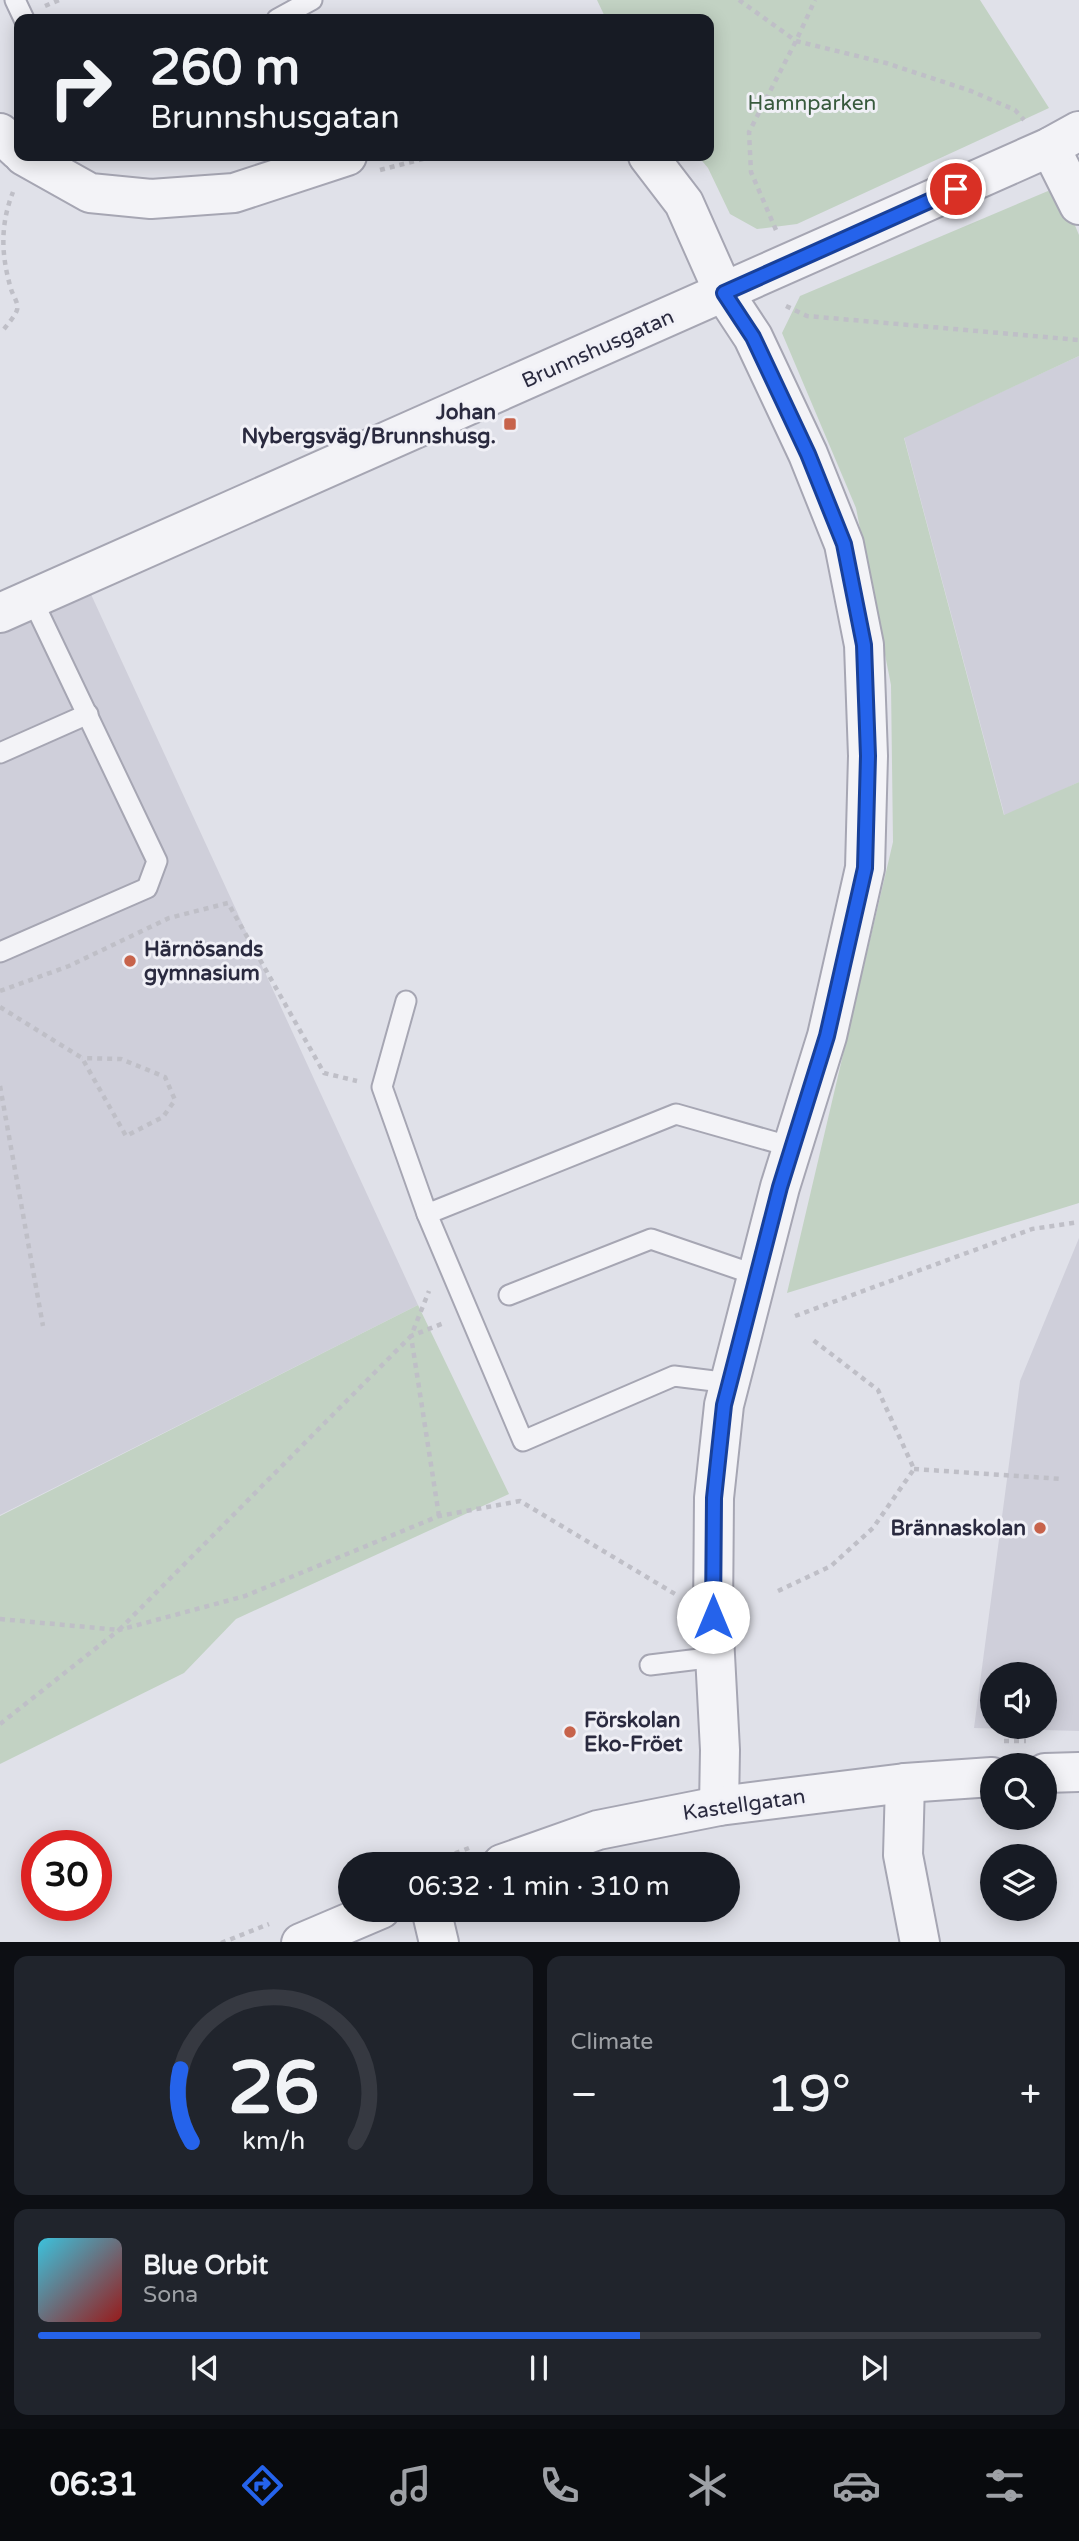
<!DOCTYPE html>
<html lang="en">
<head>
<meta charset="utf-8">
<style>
	:root { --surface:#171b24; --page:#20242c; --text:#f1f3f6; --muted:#9ea1a6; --line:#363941; --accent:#2563eb }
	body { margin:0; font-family:"Varela Round",sans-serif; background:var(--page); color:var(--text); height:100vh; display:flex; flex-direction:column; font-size:26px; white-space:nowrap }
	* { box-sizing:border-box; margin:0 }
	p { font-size:23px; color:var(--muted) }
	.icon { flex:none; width:38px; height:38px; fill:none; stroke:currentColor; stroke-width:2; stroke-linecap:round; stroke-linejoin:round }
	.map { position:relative; height:1942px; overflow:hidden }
	.details { display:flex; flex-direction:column; gap:14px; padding:14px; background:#0d0f14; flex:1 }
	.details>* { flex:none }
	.top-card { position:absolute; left:14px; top:14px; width:700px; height:147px; border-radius:14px; box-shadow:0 4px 18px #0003; background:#171b24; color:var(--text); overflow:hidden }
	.tools { position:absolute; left:980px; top:1662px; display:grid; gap:14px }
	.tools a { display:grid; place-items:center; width:77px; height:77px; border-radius:50%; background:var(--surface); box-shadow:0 4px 18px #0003; font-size:35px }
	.speed { position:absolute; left:21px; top:1830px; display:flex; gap:14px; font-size:35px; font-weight:700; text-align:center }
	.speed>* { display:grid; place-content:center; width:91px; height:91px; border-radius:50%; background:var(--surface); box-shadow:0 4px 18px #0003; line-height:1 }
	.speed .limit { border:10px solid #d22; background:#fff; color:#111 }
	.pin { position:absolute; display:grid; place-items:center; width:60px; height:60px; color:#fff; margin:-30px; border:4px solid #fff; border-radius:50%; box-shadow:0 2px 7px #0007 }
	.me { position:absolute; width:77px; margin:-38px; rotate:0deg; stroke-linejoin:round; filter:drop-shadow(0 0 5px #0008) }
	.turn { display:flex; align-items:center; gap:24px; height:147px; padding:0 21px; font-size:32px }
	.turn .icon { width:91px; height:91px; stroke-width:2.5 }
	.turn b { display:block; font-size:49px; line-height:60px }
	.big { font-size:52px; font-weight:600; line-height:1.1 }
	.details .tile { flex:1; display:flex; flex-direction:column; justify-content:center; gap:10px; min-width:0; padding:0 24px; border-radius:14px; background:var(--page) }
	.details .dial { align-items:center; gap:0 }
	.dial svg { height:182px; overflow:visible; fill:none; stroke:var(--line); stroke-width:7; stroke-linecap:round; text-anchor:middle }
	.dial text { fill:var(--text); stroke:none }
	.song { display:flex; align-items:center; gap:21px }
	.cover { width:84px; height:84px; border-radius:10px; background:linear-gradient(135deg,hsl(190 70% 55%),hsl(0 70% 35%)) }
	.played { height:7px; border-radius:4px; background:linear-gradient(90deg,var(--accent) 60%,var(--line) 60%) }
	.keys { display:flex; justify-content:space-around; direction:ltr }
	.heat { display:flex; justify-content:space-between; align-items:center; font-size:38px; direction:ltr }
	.details .tiles { flex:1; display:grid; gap:14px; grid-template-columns:1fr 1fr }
	.tile:last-child { grid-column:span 2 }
	.trip { position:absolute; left:338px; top:1852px; width:402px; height:70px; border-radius:35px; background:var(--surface); box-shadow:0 4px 18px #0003; font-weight:600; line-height:70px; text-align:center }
	.dock { display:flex; height:112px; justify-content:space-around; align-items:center; background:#090b0e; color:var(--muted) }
	.dock .icon { width:49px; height:49px }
	.dock .current { color:var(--accent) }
	.dock b { font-size:32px; color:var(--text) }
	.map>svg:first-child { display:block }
	.built { fill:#cfcfda; fill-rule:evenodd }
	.green { fill:#c2d2c3 }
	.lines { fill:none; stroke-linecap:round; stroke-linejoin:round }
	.service-casing { stroke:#a6a6b3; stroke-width:23 }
	.minor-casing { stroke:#a6a6b3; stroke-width:42 }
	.path { stroke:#bfbfc7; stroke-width:4.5; stroke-dasharray:5 5; stroke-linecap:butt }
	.service { stroke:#f3f3f7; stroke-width:19 }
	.minor { stroke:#f3f3f7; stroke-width:38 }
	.route-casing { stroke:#184099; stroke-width:18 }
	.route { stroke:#2563eb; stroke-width:12 }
	.poi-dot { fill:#c7634b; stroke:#f0f0f6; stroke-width:2.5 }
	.labels { text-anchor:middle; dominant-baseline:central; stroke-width:6; stroke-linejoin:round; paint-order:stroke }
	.park-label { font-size:21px; fill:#385a3d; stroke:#f0f0f6 }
	.street-label { font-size:21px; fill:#2a2a3f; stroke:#f0f0f6 }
	.poi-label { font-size:21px; font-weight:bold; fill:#2a2a3f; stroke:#f0f0f6; text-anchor:end }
</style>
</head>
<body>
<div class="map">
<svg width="1079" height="1943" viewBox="0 0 1079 1943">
	<rect width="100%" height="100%" fill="#e0e1e9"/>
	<!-- built -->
	<g class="built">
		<path d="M1079,356v426l-74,35 -101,-380z"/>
		<path d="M83,577l335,728 -418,210v-898z"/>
		<path d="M1079,1238v493l-105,-3 46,-347zM992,1675h53v52h-53z"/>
	</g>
	<!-- green -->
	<g class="green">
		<path d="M597,0h383l69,108 -252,116 -40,5 -27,-15 -22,-46 -10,-12h11v-137h-103z"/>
		<path d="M1048,191l15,6 16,38v121l-175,82 100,377 75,-33v421l-292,90 106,-451 -2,-157 -35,-177 -74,-175 18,-37z"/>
		<path d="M418,1305l91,189 -273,125 -52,54 -184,91v-248z"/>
	</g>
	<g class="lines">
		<defs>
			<g id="service">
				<path d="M15,0l9,19"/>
				<path d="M277,19l35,-19"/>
				<path d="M0,753l88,-39"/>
				<path d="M0,952l147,-64 10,-27 -125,-262"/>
				<path d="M406,1001l-24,86 45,127 249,-100 116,33"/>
				<path d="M427,1214l96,227 151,-65 56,7"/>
				<path d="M509,1295l142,-56 105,36"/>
				<path d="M650,1665l66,-8"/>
			</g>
			<g id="minor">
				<path d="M0,133l19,18"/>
				<path d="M1050,147l29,58"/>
				<path d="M24,156l66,37 61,6 83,-6 113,-37"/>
				<path d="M648,156l36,47 40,90 29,44 55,117 36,90 20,101 4,111 -3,112 -38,168 -47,151 -56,218 -10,93 -1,119 7,133 -1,56"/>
				<path d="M0,613l1050,-466 29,-16"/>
				<path d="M1045,1773l34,-1"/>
				<path d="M905,1783l-2,72 17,88"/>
				<path d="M502,1864l96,-34 121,-24 186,-23 87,-6"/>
				<path d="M431,1909l8,34"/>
				<path d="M301,1943l80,-34"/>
			</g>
		</defs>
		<!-- service casing -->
		<use href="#service" class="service-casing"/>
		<!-- minor casing -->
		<use href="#minor" class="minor-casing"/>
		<!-- path -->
		<g class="path">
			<path d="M739,0l57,41 90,22 85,28 44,19 9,10"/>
			<path d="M45,6l14,-6"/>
			<path d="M380,170l54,-14"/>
			<path d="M776,230l-25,-58 -2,-40 47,-91 19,-41"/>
			<path d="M786,306l21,10 272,24"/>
			<path d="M4,329c4,-5 11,-13 13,-19 2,-7 -4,-14 -6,-21 -10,-34 -11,-64 2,-97"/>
			<path d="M0,991l69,-25 100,-48 59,-15 96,170 33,8"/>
			<path d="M0,1007l82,51 44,78 37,-19 12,-17 -10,-23 -44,-18 -39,-1"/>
			<path d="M0,1086l43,240"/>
			<path d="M795,1316l237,-87 47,-7"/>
			<path d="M914,1469l148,10"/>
			<path d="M439,1516l-28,-180 33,-13"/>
			<path d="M778,1591l53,-25 42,-38 41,-59 -36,-79 -65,-50"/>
			<path d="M0,1619l119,11 292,-294 18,-45"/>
			<path d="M0,1724l119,-94 126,-34 194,-80 81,-15 155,93"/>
			<path d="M1004,1741h22"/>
			<path d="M427,1864l42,-16"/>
			<path d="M221,1943l48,-19"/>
		</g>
		<!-- service -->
		<use href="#service" class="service"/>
		<!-- minor -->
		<use href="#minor" class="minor"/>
	</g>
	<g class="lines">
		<defs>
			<path id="route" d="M713,1617l1,-119 10,-93 56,-218 47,-151 38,-168 3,-112 -4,-111 -20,-101 -36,-90 -55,-117 -29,-44 232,-104"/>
		</defs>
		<!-- route casing -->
		<use href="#route" class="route-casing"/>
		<!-- route -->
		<use href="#route" class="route"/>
	</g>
	<!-- markers -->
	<g class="poi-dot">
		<rect x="503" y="417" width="14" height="14" rx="3.5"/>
		<circle cx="130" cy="961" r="7"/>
		<circle cx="1040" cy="1528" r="7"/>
		<circle cx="570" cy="1732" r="7"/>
	</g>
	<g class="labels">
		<!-- park labels -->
		<g class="park-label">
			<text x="812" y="103">Hamnparken</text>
		</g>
		<!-- street labels -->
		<g class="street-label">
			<text transform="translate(598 349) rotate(-24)">Brunnshusgatan</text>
			<text transform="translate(744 1805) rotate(-8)">Kastellgatan</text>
		</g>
		<!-- poi labels -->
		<g class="poi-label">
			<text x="496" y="412">Johan<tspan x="496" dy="24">Nybergsväg/Brunnshusg.</tspan></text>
			<text x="144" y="949" text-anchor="start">Härnösands<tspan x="144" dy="24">gymnasium</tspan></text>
			<text x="1026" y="1528">Brännaskolan</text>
			<text x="584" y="1720" text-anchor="start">Förskolan<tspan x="584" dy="24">Eko-Fröet</tspan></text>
		</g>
	</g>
</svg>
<div class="tools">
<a><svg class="icon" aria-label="sound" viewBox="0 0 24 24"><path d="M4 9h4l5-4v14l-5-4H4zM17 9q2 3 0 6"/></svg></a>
<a><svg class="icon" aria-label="search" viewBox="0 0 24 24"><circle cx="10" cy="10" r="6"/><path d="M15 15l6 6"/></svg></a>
<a><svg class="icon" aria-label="layers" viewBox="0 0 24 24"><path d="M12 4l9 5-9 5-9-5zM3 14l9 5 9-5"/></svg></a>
</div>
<div class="speed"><div class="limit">30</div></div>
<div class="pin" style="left:956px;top:189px;background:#d93025"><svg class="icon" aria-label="arrive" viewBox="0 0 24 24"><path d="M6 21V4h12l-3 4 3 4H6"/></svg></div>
<svg class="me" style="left:713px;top:1617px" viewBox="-20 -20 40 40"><circle r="19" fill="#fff"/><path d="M0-13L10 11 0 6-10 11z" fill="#2563eb"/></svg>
<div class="trip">06:32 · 1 min · 310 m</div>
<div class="top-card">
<div class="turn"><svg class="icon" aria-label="right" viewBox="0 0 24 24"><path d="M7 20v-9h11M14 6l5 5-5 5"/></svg><div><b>260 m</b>Brunnshusgatan</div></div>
</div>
</div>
<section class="details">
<div class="tiles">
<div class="tile dial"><svg viewBox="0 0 100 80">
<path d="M14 69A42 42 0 1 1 86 69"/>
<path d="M14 69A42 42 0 0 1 9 37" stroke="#2563eb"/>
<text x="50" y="56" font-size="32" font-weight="700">26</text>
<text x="50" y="72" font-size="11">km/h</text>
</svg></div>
<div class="tile"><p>Climate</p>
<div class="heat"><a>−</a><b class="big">19°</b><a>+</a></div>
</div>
<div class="tile">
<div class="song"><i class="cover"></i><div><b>Blue Orbit</b><p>Sona</p></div></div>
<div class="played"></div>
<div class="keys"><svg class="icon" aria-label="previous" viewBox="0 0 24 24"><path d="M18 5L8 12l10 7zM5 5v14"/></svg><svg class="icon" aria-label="pause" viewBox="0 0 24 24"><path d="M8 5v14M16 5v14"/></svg><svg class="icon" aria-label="next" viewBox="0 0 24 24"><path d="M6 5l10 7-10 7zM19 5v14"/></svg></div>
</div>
</div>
</section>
<nav class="dock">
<b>06:31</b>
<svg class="icon current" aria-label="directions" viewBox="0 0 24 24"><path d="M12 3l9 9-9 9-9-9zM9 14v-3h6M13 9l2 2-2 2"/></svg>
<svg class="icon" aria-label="music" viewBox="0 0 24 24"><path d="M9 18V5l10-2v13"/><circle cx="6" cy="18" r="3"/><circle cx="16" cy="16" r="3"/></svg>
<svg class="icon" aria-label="phone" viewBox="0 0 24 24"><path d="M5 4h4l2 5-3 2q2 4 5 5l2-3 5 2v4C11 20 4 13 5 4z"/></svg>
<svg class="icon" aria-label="climate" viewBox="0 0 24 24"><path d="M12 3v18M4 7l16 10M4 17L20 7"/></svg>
<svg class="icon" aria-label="car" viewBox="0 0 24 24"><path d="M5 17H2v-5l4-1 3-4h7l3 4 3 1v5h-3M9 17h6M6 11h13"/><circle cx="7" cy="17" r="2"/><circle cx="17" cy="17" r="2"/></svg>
<svg class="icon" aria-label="filters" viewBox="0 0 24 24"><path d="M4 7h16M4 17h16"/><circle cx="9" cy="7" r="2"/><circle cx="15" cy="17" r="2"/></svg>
</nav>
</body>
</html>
